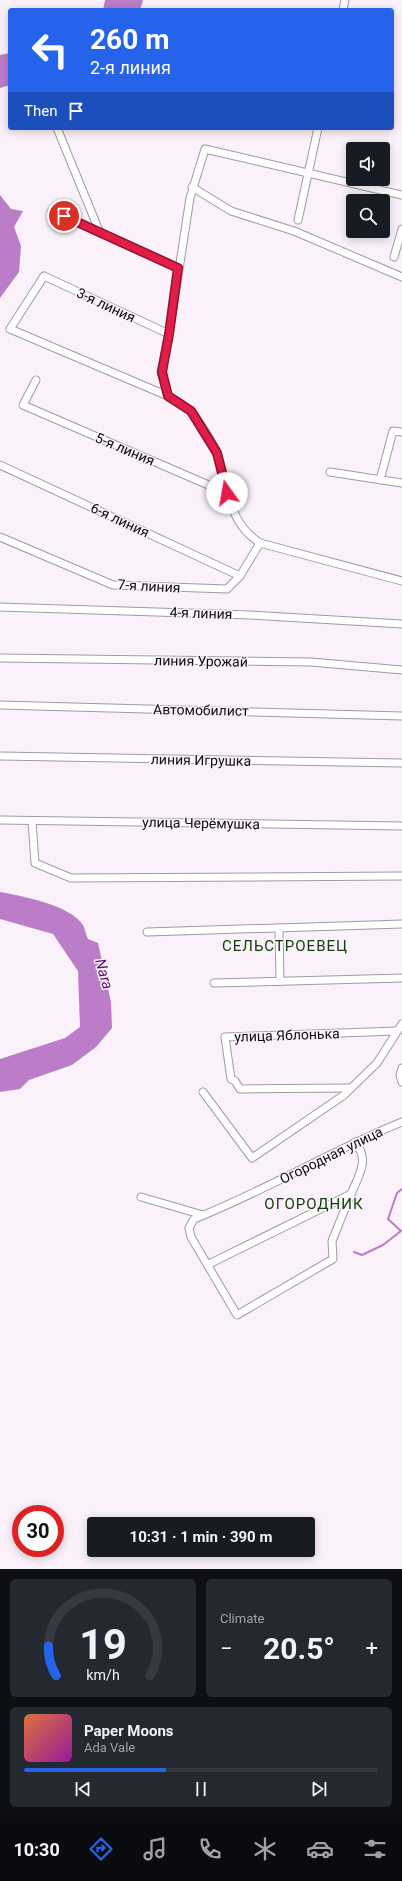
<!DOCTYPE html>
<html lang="en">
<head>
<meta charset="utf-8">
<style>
	:root { --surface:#171b24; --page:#242831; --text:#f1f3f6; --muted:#9ea1a6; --line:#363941; --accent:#2563eb }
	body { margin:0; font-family:Roboto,sans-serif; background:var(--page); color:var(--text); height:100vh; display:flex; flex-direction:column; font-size:15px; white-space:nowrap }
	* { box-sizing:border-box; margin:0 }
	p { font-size:13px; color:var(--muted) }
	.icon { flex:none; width:22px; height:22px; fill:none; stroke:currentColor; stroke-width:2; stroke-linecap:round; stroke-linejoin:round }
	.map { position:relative; height:1569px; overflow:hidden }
	.side { display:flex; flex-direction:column; gap:10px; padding:10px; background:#0d0f14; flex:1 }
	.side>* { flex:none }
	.guide { position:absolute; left:8px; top:8px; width:386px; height:122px; border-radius:4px; box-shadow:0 2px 10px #0003; background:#2563eb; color:#fff; overflow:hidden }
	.tools { position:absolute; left:346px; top:142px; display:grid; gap:8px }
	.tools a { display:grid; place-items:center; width:44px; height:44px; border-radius:4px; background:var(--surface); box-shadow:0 2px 10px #0003; font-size:20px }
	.speed { position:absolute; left:12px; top:1505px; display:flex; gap:8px; font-size:20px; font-weight:700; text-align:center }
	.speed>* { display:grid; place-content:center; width:52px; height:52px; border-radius:50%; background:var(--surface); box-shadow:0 2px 10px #0003; line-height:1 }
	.speed .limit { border:6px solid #d22; background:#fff; color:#111 }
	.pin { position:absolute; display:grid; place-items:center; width:34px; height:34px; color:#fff; margin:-17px; border:2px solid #fff; border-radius:50%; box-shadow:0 1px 4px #0007 }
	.me { position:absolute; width:44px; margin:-22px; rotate:347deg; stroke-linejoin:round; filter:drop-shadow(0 0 3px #0008) }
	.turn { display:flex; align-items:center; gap:14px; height:84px; padding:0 16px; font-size:18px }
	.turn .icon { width:52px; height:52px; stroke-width:2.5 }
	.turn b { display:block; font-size:28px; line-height:34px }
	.then { display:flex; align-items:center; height:38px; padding:0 16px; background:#0003; gap:8px; font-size:15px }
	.big { font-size:30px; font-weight:700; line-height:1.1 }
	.side .tile { flex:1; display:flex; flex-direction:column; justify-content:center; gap:6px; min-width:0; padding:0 14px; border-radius:6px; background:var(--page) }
	.side .dial { align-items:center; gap:0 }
	.dial svg { height:104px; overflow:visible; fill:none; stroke:var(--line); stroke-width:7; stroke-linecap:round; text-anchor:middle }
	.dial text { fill:var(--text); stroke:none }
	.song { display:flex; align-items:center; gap:12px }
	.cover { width:48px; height:48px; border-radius:6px; background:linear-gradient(135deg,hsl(20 70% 55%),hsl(300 70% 35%)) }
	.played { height:4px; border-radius:2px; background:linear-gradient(90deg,var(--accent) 40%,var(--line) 40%) }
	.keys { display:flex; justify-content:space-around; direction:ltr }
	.heat { display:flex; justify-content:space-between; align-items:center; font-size:22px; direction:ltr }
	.side .tiles { flex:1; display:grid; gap:10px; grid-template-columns:1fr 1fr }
	.tile:last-child { grid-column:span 2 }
	.trip { position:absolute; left:87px; top:1517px; width:228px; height:40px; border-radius:4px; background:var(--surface); box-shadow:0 2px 10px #0003; font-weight:700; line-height:40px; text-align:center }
	.dock { display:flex; height:64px; justify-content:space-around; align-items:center; background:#090b0e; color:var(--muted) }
	.dock .icon { width:28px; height:28px }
	.dock .on { color:var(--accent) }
	.dock b { font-size:18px; color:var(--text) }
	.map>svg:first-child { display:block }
	.water { fill:#bc7dc8 }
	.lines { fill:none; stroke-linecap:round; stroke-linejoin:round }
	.stream { stroke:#bc7dc8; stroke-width:2 }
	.minor-casing { stroke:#a19aa3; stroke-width:9 }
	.minor { stroke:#fff; stroke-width:7 }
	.route-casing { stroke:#92132f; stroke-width:10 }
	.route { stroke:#e11d48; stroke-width:7 }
	.labels { text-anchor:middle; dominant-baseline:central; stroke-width:3; stroke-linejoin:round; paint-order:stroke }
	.street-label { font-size:14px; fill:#0e0b0e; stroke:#faf1fb }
	.neighbourhood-label { font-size:15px; letter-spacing:1px; fill:#114107; stroke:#faf1fb }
	.water-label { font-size:15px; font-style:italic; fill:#5f0e6d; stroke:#faf1fb }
</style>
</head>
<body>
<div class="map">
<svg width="402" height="1569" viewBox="0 0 402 1569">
	<rect width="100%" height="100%" fill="#faf1fb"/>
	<!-- water -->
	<g class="water">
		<path d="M105,0h38l-3,10h-37z"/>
		<path d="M10,53v32l-10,3v-33z"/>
		<path d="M0,195l11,14 12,2 -9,16 7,19 -2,26 -19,26z"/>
		<path d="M0,892c22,4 70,13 83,33 2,4 3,10 5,14l10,4 13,59 1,26 -16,19 -24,18 -43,15 -9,9 -20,3v-33l65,-21 15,-11 -2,-56 -25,-37 -53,-15z"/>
	</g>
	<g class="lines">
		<!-- stream -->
		<path class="stream" d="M354,1252l8,3 21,-10 18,-14 -13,-12 9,-26 5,-4"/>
		<defs>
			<g id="minor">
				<path d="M343,10l2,-10"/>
				<path d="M57,128l43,105"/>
				<path d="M192,187l39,24 63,20 108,46"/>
				<path d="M402,195l-197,-46 -15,49 -21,136 -8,38 7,24c7,5 18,9 23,16 7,7 23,32 26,42 13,33 9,67 43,89l142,38"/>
				<path d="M52,211l126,57"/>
				<path d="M298,220l20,-92"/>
				<path d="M394,257l8,-28"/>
				<path d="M36,380l-13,25 204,88"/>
				<path d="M168,396l-158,-67 34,-53 125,58"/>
				<path d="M0,465l240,111"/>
				<path d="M330,472l72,11"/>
				<path d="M380,480l13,-49 9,1"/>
				<path d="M0,537l113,48 114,4 13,-13 20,-33"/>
				<path d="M0,607l250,8 152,9"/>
				<path d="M0,658l311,4 91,8"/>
				<path d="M0,705l402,11"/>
				<path d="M0,756l402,7"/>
				<path d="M0,820l402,6"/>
				<path d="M32,821l3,42 36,15 331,-2"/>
				<path d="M279,928l1,53"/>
				<path d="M147,932l255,-8"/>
				<path d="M214,983l188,-5"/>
				<path d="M402,1068l-2,7 2,7"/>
				<path d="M351,1088l-111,1 -5,-8 -4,-2 -6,-42 172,-6"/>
				<path d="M203,1092l49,66 92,-63 33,-32 25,-39"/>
				<path d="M351,1194l-19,47 1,18 -96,56 -46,-78 -2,-9 5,-9c71,-28 137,-68 208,-97"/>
				<path d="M141,1197l62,18"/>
				<path d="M209,1264l142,-70c8,-19 19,-34 4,-52"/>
			</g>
		</defs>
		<!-- minor casing -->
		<use href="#minor" class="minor-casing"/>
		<!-- minor -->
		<use href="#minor" class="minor"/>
	</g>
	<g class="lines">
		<defs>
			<path id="route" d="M64,216l114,52 -9,66 -7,38 6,24 23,15 26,42 10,40"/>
		</defs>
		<!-- route casing -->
		<use href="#route" class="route-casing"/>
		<!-- route -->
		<use href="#route" class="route"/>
	</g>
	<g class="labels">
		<!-- street labels -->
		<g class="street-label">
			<text transform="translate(106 305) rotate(25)">3-я линия</text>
			<text transform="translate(125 449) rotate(23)">5-я линия</text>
			<text transform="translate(120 520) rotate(25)">6-я линия</text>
			<text transform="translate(149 586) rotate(3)">7-я линия</text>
			<text transform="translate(201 613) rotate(2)">4-я линия</text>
			<text transform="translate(201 661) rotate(1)">линия Урожай</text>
			<text transform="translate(201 710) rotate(1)">Автомобилист</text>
			<text transform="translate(201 760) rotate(1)">линия Игрушка</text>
			<text transform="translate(201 823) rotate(1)">улица Черёмушка</text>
			<text transform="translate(287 1035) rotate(-2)">улица Яблонька</text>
			<text transform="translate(331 1155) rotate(-26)">Огородная улица</text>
		</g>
		<!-- neighbourhood labels -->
		<g class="neighbourhood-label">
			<text x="285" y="946">СЕЛЬСТРОЕВЕЦ</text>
			<text x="314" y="1204">ОГОРОДНИК</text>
		</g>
		<!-- water labels -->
		<g class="water-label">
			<text transform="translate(104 974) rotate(74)">Nara</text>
		</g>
	</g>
</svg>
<div class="tools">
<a><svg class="icon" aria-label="sound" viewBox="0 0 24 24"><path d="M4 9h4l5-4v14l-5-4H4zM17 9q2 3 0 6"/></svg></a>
<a><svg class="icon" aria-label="search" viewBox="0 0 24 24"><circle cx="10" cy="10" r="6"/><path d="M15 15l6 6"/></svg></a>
</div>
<div class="speed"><div class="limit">30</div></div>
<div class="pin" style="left:64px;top:216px;background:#d93025"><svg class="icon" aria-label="arrive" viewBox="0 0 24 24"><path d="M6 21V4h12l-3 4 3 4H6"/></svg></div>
<svg class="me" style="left:227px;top:493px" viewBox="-20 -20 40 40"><circle r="19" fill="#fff"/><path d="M0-13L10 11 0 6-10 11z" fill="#e11d48"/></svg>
<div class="trip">10:31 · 1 min · 390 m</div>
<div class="guide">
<div class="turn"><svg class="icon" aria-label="left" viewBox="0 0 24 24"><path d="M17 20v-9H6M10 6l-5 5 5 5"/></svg><div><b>260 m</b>2-я линия</div></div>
<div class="then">Then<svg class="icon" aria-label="arrive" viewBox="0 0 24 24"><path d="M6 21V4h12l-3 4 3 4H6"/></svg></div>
</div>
</div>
<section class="side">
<div class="tiles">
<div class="tile dial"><svg viewBox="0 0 100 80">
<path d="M14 69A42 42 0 1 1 86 69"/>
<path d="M14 69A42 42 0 0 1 8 46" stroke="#2563eb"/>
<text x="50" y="56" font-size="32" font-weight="700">19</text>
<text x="50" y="72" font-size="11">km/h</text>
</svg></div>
<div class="tile"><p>Climate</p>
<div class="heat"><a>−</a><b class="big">20.5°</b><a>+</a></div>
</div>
<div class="tile">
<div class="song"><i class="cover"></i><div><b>Paper Moons</b><p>Ada Vale</p></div></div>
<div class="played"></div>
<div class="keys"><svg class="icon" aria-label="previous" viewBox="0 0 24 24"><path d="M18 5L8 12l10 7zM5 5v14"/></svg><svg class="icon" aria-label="pause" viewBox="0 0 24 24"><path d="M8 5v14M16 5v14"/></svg><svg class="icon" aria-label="next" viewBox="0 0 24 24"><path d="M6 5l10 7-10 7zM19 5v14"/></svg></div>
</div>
</div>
</section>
<nav class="dock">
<b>10:30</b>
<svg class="icon on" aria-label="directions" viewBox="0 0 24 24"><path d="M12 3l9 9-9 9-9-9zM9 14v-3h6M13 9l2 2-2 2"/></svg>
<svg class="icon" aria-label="music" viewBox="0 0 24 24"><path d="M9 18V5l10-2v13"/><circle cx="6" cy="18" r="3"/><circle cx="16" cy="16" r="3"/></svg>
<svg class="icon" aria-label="phone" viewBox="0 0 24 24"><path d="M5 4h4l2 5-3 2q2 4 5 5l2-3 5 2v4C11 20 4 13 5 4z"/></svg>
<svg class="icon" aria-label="climate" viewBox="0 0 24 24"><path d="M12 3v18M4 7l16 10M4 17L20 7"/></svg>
<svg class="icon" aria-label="car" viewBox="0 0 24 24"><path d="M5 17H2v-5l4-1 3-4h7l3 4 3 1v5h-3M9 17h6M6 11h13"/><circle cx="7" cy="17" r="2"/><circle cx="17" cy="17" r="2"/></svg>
<svg class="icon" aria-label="filters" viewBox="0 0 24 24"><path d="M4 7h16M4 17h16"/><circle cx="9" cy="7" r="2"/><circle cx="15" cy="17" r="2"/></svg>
</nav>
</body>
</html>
